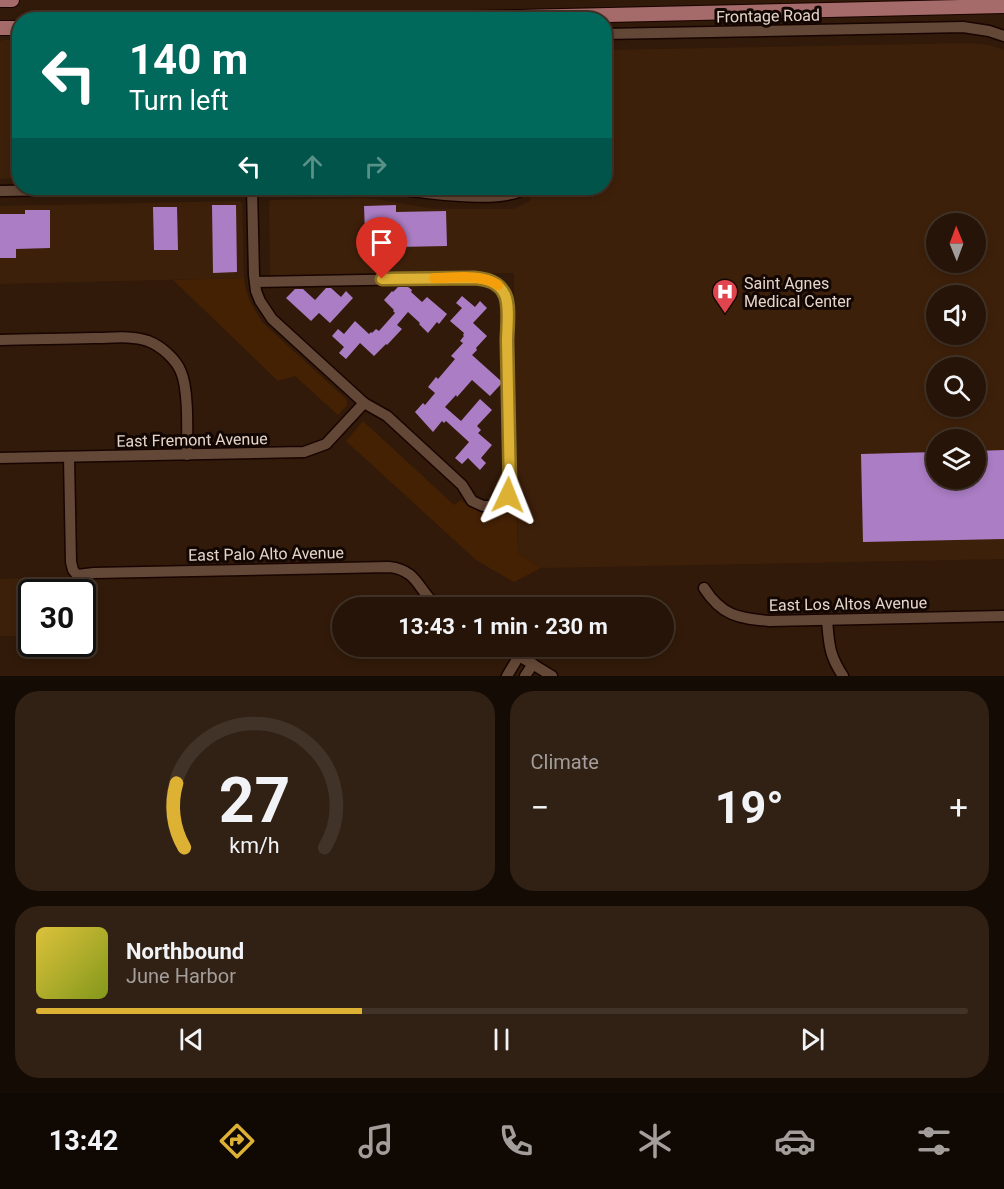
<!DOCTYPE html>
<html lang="en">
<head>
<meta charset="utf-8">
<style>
	:root { --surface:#251407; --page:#312115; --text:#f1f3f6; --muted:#a39e9b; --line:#423328; --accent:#ddb133 }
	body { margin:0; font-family:Roboto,sans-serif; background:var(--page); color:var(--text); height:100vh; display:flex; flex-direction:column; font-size:22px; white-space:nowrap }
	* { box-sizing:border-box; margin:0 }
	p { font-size:20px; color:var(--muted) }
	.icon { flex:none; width:33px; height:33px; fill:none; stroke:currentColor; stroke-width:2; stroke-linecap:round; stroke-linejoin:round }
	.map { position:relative; height:676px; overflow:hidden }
	.panel { display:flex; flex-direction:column; gap:15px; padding:15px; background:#140b04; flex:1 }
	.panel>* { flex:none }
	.top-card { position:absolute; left:12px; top:12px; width:600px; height:183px; border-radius:24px; box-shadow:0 3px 9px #0003,0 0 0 2px var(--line); background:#00695c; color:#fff; overflow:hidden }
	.needle { width:39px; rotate:359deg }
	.tools { position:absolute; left:926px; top:213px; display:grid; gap:12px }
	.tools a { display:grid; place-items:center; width:60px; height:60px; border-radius:50%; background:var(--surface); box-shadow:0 3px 9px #0003,0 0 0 2px var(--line); font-size:30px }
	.speed { position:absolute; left:18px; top:579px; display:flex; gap:12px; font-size:30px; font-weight:700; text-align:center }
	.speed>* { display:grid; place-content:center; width:78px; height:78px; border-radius:50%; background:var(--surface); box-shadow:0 3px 9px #0003,0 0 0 2px var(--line); line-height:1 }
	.speed .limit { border:3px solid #111; border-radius:9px; background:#fff; color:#111 }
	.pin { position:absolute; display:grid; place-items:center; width:51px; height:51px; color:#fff; margin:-62px -26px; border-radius:50% 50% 50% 0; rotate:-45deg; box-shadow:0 0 6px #0007 }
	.pin .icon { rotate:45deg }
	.me { position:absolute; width:66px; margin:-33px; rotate:2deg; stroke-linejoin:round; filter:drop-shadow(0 0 4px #0008) }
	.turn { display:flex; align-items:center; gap:21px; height:126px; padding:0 18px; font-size:27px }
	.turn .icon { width:78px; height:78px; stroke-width:2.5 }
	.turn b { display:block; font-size:42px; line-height:51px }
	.lanes { display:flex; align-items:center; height:57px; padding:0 18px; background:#0003; justify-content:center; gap:30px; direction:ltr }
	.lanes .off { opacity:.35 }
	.big { font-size:45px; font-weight:700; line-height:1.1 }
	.panel .tile { flex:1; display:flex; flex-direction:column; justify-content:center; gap:9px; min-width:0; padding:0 21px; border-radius:24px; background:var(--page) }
	.panel .dial { align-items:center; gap:0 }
	.dial svg { height:156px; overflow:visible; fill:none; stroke:var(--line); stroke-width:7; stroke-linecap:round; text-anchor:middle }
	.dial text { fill:var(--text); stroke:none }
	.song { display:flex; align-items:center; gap:18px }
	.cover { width:72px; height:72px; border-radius:9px; background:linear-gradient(135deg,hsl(50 70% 55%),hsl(70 70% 35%)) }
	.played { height:6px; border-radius:3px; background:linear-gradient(90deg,var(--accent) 35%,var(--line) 35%) }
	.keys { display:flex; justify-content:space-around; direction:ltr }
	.heat { display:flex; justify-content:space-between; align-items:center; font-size:33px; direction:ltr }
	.panel .tiles { flex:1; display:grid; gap:15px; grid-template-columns:1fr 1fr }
	.tile:last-child { grid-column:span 2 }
	.trip { position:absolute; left:332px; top:597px; width:342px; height:60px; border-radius:30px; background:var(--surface); box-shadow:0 3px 9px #0003,0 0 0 2px var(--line); font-weight:700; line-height:60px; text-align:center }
	.tab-bar { display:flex; height:96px; justify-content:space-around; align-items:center; background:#0f0803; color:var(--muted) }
	.tab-bar .icon { width:42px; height:42px }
	.tab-bar .selected { color:var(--accent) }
	.tab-bar b { font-size:27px; color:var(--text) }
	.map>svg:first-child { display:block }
	.built { fill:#3d200a; fill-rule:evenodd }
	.green { fill:#452104 }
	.building { fill:#ab7dc4 }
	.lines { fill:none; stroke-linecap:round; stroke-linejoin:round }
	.minor-casing { stroke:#180400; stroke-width:13 }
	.major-casing { stroke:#180400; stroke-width:16 }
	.minor { stroke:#644837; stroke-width:10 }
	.major { stroke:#a56b6a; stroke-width:14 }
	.route-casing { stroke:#907321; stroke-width:15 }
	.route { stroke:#ddb133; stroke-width:10 }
	.slow { stroke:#f59e0b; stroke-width:10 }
	.labels { text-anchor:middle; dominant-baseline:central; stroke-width:6; stroke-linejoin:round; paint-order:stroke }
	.street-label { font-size:16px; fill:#e5d5ca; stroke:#120703 }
	.poi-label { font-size:16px; fill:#e5d5ca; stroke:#120703; text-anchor:start }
</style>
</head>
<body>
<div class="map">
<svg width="1004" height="676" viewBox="0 0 1004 676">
	<rect width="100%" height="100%" fill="#311a09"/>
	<!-- built -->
	<g class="built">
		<path d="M3,40h16v138l-19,1v-138z"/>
		<path d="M970,43l19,2 15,5v509l-463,9 -23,-15 -4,-280 -244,4 -1,-75 2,-2 88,-2 17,1 58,10h79l15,-7 11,-14h65l1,-138zM936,224h39v38h-39zM936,296h39v38h-39zM936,368h39v38h-39zM936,440h39v38h-39z"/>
		<path d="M239,201l3,2 2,75 -244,6v-78z"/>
		<path d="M39,578l1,14h-8l-1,44h-31v-57z"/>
	</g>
	<!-- green -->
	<g class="green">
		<path d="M244,278c2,18 9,30 19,45l83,76 1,6 -9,10 -43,-39 -17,5 -105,-101z"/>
		<path d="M363,421l91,84 7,-5c20,17 39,19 55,-4l2,57 23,15 -27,14 -38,-22 -130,-119z"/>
	</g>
	<!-- building -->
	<g class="building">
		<path d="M212,205h24l1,67 -24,1z"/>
		<path d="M396,205v7l50,-1 1,35 -50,1v13l-31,1 -2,-55z"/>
		<path d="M153,207h24l1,43h-24z"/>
		<path d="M25,210h25v38l-34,1v9h-16v-44h25z"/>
		<path d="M398,287h10l4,3 -1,2 11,10 5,-5 20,17 -8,10 -2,-2 -9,11 -9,-9 1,-1 -12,-11 -11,13 5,4 -15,16 -1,-1 -12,12 -14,-13 -14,16 -7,-6 5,-6 -12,-11 6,-7 6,5 11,-13 14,13 2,-2 1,1 4,-4 3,2 16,-18 -2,-2 1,-1 -10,-10 8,-9 1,1z"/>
		<path d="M326,288h5l10,9 5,-6 7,7 -23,25 -11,-10 -8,8 -25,-23 9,-9h8l12,11z"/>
		<path d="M462,296l13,11 5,-6 7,7 -14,15 14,13 -11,12 1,2 -5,5 29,26v3l-11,12 -18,-16 -15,17 -1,-2 -11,12 16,14 19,-22 12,11 -15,16 4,4 -3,3 14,12 -11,13 5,5 -6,7 -12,-12 -6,6 -7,-6 14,-16 -23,-21 -2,2 -2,-2 -9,11 -18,-20 8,-9 2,2 10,-12 -7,-6 8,-10 2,2 17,-20 -4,-3 12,-13 -3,-2 4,-5 -1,-1 1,-2 -14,-12 12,-13 -6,-5z"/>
		<path d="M1004,450v89l-141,3 -2,-88 75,-2v26h39v-27z"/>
	</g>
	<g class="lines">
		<defs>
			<g id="minor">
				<path d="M604,34l359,-7 26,4 15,5"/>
				<path d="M252,188l2,87 2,16 4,10 12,18 92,84 23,13 75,69 10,16 11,5h9l9,-4 7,-7 2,-6 -3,-183c-2,-20 -15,-26 -33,-28l-219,4"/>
				<path d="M386,188c27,3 121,18 138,0"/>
				<path d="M0,191l204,-3"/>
				<path d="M0,340c31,-1 62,-1 93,-2 18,0 38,-3 55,3 13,5 28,18 33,31 8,18 6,62 6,83"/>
				<path d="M69,457l2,105 2,8 4,5 17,-2 295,-6c30,3 29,25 50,41"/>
				<path d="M0,458l304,-6 22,-8 38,-41"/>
				<path d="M704,588c18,28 34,30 65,33l235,-5"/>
				<path d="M827,620c2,24 2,35 16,56"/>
				<path d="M503,646l49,30"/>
				<path d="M507,676l12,-20"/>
				<path d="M525,676l8,-12"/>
			</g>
			<g id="major">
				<path d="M0,0h12"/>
				<path d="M385,20l619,-14"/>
				<path d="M0,28h20"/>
			</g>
		</defs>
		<!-- minor casing -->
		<use href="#minor" class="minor-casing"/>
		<!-- major casing -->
		<use href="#major" class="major-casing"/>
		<!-- minor -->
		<use href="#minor" class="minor"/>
		<!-- major -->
		<use href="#major" class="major"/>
	</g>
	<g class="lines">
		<defs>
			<path id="route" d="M382,279l92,-1c13,1 25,4 31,17 5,11 2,34 2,46 1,49 2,99 3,148l-2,6"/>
		</defs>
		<!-- route casing -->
		<use href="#route" class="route-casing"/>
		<!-- route -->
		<use href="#route" class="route"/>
		<!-- slow -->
		<path class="slow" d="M434,278c20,0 46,-5 64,7"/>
	</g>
	<!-- icons -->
	<defs>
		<symbol id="hospital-pin" viewBox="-11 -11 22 30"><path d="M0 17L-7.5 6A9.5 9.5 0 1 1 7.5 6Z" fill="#e0444e" stroke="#120703"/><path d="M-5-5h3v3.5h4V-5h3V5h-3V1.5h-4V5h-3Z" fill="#fff"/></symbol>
	</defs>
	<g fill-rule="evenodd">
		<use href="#hospital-pin" x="710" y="277" width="30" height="40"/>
	</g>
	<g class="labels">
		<!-- street labels -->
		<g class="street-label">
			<text transform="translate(768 16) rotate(-1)">Frontage Road</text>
			<text transform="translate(192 440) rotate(-1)">East Fremont Avenue</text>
			<text transform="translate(266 554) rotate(-1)">East Palo Alto Avenue</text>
			<text transform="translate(848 604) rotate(-1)">East Los Altos Avenue</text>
		</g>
		<!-- poi labels -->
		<g class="poi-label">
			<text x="744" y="283">Saint Agnes<tspan x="744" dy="18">Medical Center</tspan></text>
		</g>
	</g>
</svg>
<div class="tools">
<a><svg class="needle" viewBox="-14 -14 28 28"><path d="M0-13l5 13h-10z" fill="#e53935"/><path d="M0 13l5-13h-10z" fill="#a39e9b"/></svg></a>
<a><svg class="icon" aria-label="sound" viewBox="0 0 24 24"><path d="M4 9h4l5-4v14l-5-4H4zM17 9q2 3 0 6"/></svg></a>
<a><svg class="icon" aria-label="search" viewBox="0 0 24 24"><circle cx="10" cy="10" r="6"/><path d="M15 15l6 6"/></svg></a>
<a><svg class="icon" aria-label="layers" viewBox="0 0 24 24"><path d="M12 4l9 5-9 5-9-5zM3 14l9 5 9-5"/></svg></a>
</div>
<div class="speed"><div class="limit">30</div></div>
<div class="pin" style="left:382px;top:279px;background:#d93025"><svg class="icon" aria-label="arrive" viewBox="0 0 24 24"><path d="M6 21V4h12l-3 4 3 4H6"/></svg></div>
<svg class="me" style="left:508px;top:495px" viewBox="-20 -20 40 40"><path d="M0-17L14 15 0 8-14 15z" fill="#ddb133" stroke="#fff" stroke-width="4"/></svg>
<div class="trip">13:43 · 1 min · 230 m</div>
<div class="top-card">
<div class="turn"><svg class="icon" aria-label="left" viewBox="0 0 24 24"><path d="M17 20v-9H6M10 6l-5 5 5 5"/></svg><div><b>140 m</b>Turn left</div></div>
<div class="lanes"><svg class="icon" aria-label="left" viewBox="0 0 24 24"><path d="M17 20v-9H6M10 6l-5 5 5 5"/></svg><svg class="icon off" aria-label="ahead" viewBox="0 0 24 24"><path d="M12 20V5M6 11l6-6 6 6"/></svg><svg class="icon off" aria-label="right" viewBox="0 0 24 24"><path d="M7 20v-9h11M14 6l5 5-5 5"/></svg></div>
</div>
</div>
<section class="panel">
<div class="tiles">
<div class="tile dial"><svg viewBox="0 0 100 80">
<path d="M14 69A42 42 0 1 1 86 69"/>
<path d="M14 69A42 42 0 0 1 10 36" stroke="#ddb133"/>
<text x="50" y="56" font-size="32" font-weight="700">27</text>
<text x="50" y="72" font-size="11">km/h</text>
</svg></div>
<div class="tile"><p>Climate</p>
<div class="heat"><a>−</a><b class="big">19°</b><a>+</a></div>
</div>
<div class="tile">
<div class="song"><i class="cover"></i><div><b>Northbound</b><p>June Harbor</p></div></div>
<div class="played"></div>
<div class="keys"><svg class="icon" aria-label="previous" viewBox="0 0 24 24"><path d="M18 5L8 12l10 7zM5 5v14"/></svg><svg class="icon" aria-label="pause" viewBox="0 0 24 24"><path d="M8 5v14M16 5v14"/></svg><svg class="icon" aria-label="next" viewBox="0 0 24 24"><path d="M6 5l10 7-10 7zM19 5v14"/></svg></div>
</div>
</div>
</section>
<nav class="tab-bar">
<b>13:42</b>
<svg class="icon selected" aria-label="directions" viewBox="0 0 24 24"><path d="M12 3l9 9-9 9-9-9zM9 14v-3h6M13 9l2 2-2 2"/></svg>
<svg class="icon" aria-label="music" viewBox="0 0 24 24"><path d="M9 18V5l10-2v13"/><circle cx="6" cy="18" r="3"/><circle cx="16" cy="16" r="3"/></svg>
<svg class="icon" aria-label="phone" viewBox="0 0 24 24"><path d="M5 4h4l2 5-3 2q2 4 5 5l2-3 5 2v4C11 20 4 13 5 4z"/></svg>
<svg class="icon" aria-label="climate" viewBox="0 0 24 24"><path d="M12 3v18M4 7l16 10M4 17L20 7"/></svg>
<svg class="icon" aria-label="car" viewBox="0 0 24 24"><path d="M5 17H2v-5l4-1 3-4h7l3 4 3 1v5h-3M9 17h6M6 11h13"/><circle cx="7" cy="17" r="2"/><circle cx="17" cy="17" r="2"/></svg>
<svg class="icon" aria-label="filters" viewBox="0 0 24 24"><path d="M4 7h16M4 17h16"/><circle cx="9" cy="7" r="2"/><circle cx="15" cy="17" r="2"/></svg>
</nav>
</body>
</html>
